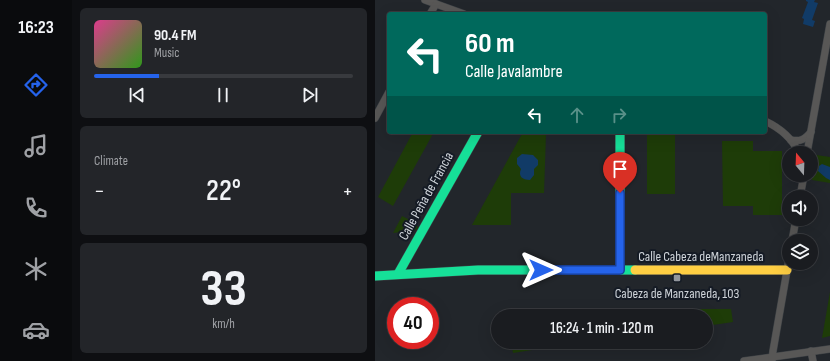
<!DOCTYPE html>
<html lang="en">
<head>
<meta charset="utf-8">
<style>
	:root { --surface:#1a1c20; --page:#232529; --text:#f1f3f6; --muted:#9fa1a5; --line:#383a3e; --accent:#2563eb }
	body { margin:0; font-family:"Sofia Sans Condensed",sans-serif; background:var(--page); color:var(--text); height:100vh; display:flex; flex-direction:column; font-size:15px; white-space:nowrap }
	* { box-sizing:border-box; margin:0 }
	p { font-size:13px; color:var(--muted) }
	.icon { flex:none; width:22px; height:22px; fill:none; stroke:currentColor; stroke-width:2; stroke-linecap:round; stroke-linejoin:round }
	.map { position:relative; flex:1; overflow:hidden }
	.sheet { display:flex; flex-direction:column; gap:8px; padding:8px; background:#0e0f12; width:303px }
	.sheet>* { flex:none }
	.top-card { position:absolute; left:12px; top:12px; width:380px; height:122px; border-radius:4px; box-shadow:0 4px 16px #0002,0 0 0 1px var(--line); background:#00695c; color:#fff; overflow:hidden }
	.needle { width:26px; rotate:341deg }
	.fabs { position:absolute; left:407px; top:146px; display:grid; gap:8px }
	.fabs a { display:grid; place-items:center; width:36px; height:36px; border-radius:50%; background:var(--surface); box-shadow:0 4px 16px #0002,0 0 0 1px var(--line); font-size:20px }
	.speed { position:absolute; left:12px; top:297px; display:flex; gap:8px; font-size:20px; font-weight:700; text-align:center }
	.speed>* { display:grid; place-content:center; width:52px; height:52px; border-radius:50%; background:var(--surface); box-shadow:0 4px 16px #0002,0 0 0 1px var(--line); line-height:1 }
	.speed .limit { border:6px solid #d22; background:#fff; color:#111 }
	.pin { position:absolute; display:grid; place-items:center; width:34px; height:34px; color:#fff; margin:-41px -17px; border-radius:50% 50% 50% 0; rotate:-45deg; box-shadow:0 0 4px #0007 }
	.pin .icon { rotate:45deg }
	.me { position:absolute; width:44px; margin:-22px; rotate:90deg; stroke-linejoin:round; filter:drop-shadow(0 0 3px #0008) }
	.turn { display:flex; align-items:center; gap:14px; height:84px; padding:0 12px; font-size:18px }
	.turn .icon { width:52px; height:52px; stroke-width:2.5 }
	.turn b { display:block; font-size:28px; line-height:34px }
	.lanes { display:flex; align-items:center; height:38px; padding:0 12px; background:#0003; justify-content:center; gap:20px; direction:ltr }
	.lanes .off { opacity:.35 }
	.big { font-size:30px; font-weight:600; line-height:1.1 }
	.sheet .card { flex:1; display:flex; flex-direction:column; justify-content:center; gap:6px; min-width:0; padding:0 14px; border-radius:6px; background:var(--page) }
	.sheet .dial { align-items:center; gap:0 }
	.dial b { font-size:52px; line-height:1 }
	.song { display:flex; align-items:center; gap:12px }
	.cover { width:48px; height:48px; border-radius:6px; background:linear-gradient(135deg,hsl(330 70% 55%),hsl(110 70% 35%)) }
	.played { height:4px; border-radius:2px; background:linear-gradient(90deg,var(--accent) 25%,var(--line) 25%) }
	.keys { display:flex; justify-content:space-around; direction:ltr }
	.heat { display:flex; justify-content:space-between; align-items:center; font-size:22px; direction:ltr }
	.trip { position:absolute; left:116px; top:309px; width:222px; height:40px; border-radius:20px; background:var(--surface); box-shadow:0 4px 16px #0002,0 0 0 1px var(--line); font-weight:600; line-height:40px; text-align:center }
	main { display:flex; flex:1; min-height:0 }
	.tabs { display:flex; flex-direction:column; width:72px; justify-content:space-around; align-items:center; background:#0a0b0d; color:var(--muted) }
	.tabs .icon { width:28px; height:28px }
	.tabs .on { color:var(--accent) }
	.tabs b { font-size:18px; color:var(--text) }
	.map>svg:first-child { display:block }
	.green { fill:#1e3c08 }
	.water { fill:#113b67 }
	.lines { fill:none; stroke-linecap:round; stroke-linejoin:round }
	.street-casing { stroke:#3e4246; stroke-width:8 }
	.fast-casing { stroke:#3e4246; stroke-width:10 }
	.slow-casing { stroke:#3e4246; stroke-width:10 }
	.street { stroke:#585756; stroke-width:7 }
	.fast { stroke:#16e098; stroke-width:9 }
	.slow { stroke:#ffcf43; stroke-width:9 }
	.route-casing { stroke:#184099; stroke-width:10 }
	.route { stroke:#2563eb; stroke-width:7 }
	.poi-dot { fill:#92969c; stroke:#151b25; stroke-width:1.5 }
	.labels { text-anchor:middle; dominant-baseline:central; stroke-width:4; stroke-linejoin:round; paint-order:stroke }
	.street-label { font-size:14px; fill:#ced3d9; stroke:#151b25 }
	.poi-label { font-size:14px; fill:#ced3d9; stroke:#151b25 }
</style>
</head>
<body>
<main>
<nav class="tabs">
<b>16:23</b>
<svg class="icon on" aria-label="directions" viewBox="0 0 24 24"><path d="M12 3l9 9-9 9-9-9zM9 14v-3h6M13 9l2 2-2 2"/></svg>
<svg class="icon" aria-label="music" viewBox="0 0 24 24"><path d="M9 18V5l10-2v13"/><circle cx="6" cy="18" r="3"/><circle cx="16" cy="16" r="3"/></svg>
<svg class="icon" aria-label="phone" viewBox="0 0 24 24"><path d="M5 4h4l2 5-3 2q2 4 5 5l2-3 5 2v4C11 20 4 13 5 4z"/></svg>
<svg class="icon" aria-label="climate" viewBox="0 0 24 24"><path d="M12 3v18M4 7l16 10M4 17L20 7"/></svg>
<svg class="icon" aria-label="car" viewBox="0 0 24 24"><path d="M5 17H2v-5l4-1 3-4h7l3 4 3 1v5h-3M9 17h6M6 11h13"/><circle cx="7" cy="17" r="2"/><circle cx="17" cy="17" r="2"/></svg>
</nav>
<section class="sheet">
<div class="card">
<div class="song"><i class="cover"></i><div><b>90.4 FM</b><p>Music</p></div></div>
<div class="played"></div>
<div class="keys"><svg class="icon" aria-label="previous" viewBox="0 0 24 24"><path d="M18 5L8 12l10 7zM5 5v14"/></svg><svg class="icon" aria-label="pause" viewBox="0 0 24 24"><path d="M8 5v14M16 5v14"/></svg><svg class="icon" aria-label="next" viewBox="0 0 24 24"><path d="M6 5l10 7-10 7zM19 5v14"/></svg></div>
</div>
<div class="card"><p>Climate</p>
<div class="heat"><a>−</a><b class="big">22°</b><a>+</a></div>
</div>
<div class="card dial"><b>33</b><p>km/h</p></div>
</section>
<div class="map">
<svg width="455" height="361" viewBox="0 0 455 361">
	<rect width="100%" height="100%" fill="#22262b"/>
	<!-- green -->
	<g class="green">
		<path d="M38,132h21l-41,74 -15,-9z"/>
		<path d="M148,132l62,1 -39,1 -2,59h-33v32h-39z"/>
		<rect x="272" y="132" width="28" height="62"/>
		<path d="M347,141h31v10h29v64h-29v-9h-30z"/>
		<path d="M441,155l14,2v26l-18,-3z"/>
		<path d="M27,216l14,7 -1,2 3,2 -2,3 -23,3z"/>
		<path d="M455,292v44l-8,2z"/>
		<path d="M170,309v7h-37l1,-6z"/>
		<path d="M289,309h67l2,13 -27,4v-10h-42z"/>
		<path d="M136,342h45l-24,4v4l-19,3z"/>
	</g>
	<!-- water -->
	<g class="water">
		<path d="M431,0h9l-1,2 4,1 -6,17 3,1 -2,6 -10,-3 1,-5 -2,-1 6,-16 -2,-1z"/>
		<path d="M147,154l11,1 5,5v5l-4,4v6l-4,5c-8,0 -12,-4 -9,-11l-4,-5v-6z"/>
		<path d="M447,164l8,3v13l-4,-2 -8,-7 1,-5z"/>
	</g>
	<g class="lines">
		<defs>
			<g id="street">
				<path d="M50,0l39,14"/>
				<path d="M55,14l6,-10"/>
				<path d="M0,118l14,-26"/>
				<path d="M390,121c15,7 27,17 34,32"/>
				<path d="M416,140c10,2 14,-1 20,-8"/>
				<path d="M432,153l23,-129"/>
				<path d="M425,197l4,-22"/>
				<path d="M417,241l4,-22"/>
				<path d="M436,351l2,10"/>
				<path d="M369,361l86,-12"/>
				<path d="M397,361l1,-10 16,-92"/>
			</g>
			<g id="fast">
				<path d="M245,132v138"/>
				<path d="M23,274l80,-142"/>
				<path d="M0,276l103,-6h157"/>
			</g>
			<path id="slow" d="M260,270h152"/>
		</defs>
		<!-- street casing -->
		<use href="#street" class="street-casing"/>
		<!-- fast casing -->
		<use href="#fast" class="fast-casing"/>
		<!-- slow casing -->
		<use href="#slow" class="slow-casing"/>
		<!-- street -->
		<use href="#street" class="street"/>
		<!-- fast -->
		<use href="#fast" class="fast"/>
		<!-- slow -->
		<use href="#slow" class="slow"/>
	</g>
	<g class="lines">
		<defs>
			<path id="route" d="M166,270h79v-77"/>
		</defs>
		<!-- route casing -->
		<use href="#route" class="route-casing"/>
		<!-- route -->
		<use href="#route" class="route"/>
	</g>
	<!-- markers -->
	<rect class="poi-dot" x="298" y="274" width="8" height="8" rx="2"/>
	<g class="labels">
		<!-- street labels -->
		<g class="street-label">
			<text transform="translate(51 196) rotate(-61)">Calle Peña de Francia</text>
			<text x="326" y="256">Calle Cabeza deManzaneda</text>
		</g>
		<!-- poi labels -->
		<g class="poi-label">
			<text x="302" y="293">Cabeza de Manzaneda, 103</text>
		</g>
	</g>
</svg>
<div class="fabs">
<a><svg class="needle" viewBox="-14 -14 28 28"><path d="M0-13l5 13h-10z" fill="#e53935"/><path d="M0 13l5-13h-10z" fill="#9fa1a5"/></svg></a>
<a><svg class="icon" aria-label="sound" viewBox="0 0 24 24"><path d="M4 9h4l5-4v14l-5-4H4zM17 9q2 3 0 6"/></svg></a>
<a><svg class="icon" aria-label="layers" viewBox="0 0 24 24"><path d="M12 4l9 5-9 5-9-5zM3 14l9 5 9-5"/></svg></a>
</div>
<div class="speed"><div class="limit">40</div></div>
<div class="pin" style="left:245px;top:193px;background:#d93025"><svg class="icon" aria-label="arrive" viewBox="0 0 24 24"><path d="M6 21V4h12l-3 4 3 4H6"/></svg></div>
<svg class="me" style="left:166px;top:270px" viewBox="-20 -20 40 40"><path d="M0-17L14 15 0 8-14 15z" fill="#2563eb" stroke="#fff" stroke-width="4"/></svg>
<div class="trip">16:24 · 1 min · 120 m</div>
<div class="top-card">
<div class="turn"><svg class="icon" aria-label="left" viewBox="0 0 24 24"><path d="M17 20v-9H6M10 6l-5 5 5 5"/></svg><div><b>60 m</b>Calle Javalambre</div></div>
<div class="lanes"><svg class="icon" aria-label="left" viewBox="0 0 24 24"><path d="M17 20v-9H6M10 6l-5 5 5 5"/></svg><svg class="icon off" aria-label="ahead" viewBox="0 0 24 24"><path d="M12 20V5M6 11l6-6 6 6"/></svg><svg class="icon off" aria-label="right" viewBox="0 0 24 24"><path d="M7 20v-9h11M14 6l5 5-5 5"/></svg></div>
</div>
</div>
</main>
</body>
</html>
